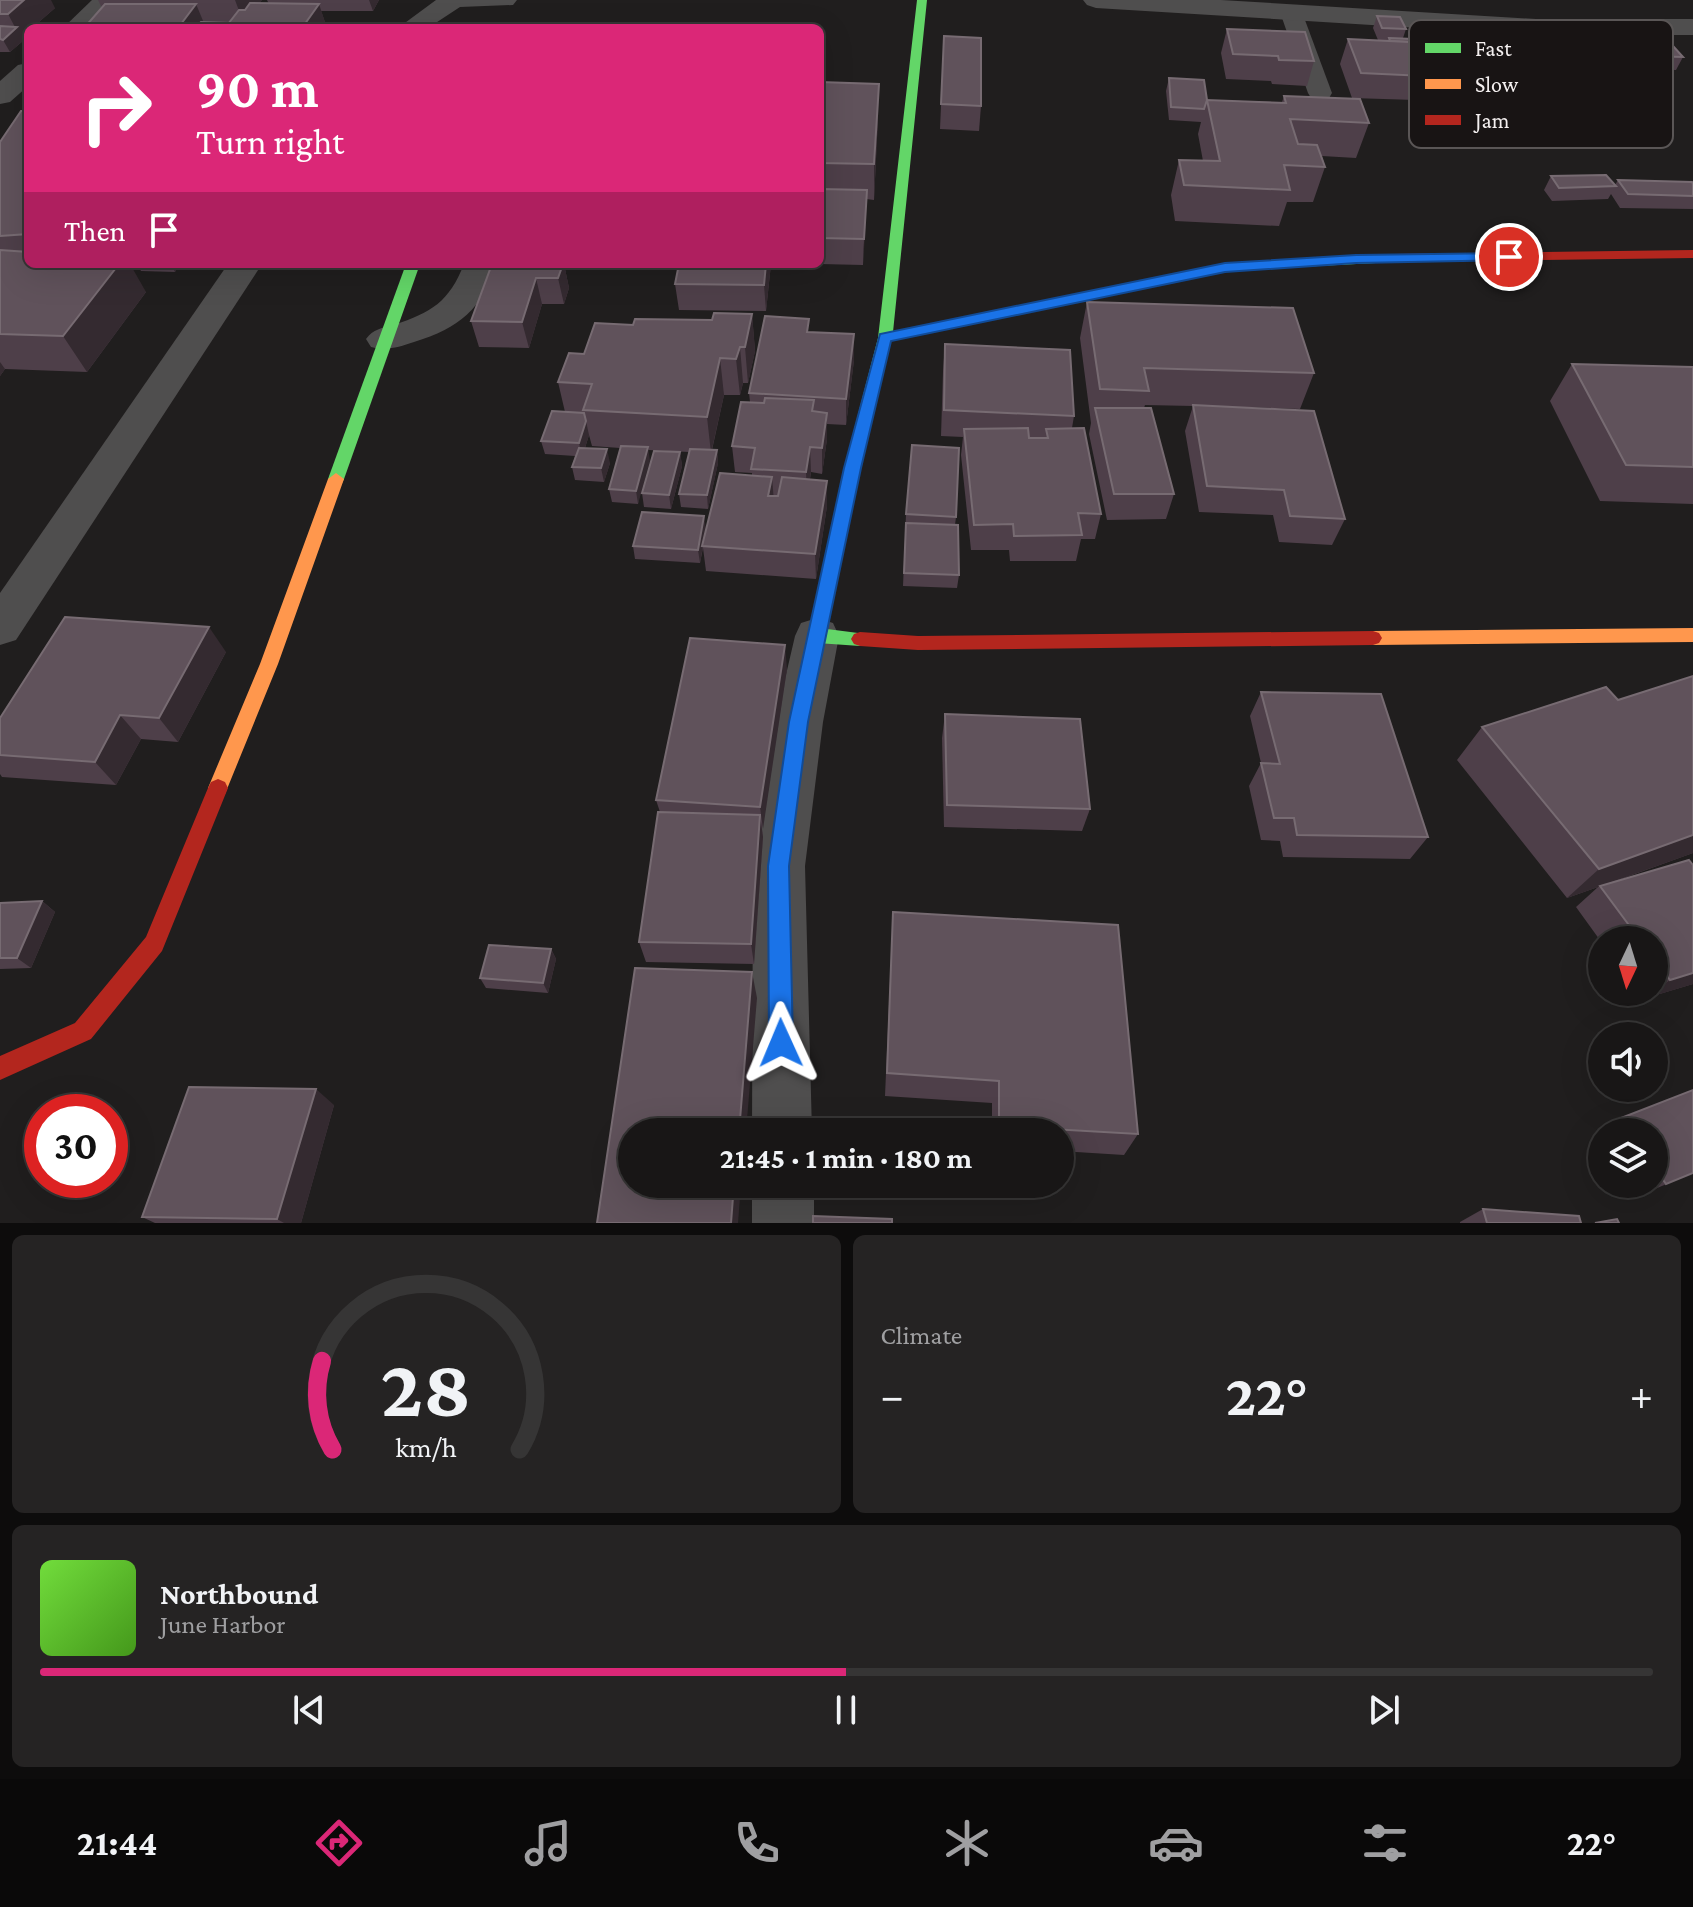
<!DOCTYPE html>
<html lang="en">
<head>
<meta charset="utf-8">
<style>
	:root { --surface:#181616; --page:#252323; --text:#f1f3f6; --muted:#9f9fa1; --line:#363535; --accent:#db2777 }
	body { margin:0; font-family:"Crimson Pro",serif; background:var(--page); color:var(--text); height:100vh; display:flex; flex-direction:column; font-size:30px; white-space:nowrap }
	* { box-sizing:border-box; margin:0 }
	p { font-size:26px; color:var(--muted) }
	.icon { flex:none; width:44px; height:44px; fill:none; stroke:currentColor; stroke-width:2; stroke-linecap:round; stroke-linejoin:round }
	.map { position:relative; height:1223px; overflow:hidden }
	.panel { display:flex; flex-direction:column; gap:12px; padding:12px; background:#0d0c0c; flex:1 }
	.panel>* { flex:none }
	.banner { position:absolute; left:24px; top:24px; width:800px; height:244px; border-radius:12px; box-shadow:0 8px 32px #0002,0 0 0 2px var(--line); background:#db2777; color:#fff; overflow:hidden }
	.needle { width:52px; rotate:184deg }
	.controls { position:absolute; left:1588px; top:926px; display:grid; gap:16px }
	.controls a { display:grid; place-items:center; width:80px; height:80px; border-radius:50%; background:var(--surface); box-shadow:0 8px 32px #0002,0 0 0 2px var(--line); font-size:40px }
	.speed { position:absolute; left:24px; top:1094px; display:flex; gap:16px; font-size:40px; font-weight:700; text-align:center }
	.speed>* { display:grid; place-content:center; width:104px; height:104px; border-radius:50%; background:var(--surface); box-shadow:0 8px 32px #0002,0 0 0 2px var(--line); line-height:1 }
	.speed .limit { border:12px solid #d22; background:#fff; color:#111 }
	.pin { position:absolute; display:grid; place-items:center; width:68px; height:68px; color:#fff; margin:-34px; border:4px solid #fff; border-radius:50%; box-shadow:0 2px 8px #0007 }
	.me { position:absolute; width:88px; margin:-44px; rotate:359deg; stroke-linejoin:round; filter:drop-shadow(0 0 6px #0008) }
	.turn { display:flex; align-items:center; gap:28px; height:168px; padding:0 40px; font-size:36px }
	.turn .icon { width:104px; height:104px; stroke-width:2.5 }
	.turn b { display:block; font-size:56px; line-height:68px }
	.then { display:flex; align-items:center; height:76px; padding:0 40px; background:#0003; gap:16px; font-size:30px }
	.big { font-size:60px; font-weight:700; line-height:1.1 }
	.panel .widget { flex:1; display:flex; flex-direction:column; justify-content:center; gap:12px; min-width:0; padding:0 28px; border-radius:12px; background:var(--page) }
	.panel .dial { align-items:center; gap:0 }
	.dial svg { height:208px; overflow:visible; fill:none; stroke:var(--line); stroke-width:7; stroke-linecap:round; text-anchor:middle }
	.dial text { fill:var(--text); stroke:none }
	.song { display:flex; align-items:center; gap:24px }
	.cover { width:96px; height:96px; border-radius:12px; background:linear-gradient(135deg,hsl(100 70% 55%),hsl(100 70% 35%)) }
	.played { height:8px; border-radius:4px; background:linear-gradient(90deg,var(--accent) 50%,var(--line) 50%) }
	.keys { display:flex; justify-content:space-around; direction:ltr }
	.heat { display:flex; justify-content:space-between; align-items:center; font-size:44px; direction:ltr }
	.panel .tiles { flex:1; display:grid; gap:12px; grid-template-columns:1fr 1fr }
	.widget:last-child { grid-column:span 2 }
	.trip { position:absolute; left:618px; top:1118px; width:456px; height:80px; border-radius:40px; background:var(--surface); box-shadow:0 8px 32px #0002,0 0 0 2px var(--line); font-weight:700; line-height:80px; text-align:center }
	.dock { display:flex; height:128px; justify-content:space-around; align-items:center; background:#0a0909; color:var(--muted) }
	.dock .icon { width:56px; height:56px }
	.dock .on { color:var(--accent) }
	.dock b { font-size:36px; color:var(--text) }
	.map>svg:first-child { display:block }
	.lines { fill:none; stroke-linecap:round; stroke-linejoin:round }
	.lane { fill:#4f4e4e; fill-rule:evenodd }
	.street { fill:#4f4e4e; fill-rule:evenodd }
	.fast { fill:#63d668; fill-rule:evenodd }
	.slow { fill:#ff974d; fill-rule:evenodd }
	.jam { fill:#b3261e; fill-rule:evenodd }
	.wall { fill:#4e3f49 }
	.shaded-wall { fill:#342a30 }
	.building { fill:#60525b; stroke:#776b72; stroke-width:2 }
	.route { fill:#1a73e8; stroke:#114b97; stroke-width:2 }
	.key { fill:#181414; stroke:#5a5656; stroke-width:2 }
	.key-label { font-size:22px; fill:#f4f0f0 }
</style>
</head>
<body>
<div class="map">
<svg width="1693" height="1223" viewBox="0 0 1693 1223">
	<rect width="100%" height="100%" fill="#201e1e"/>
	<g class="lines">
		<!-- lane -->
		<path class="lane" d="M1291,5l11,7 30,81 -3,5h-18l-3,-5 -28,-81z"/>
		<!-- street -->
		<g class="street">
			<path d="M92,0h28l-29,28h-28z"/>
			<path d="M436,0h81l-4,5 -53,2 -32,21h-30z"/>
			<path d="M1083,0h138l315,19h157v16h-157l-440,-27 -9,-3z"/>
			<path d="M28,63v23l-18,16 -10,2v-23l18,-16z"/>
			<path d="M228,264h34l-246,376 -16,5v-52z"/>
			<path d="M464,264h34c-17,45 -38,64 -84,78 -15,5 -27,9 -43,5l-5,-8c7,-10 16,-11 28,-14 38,-13 55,-23 70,-61z"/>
			<path d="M817,618l16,5 6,13 -16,86 -18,144 7,266h-60l1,-266 22,-144 20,-86 6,-13z"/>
			<rect x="752" y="1184" width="62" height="39"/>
		</g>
		<!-- fast -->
		<g class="fast">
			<path d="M917,0h10l-34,332 332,-69 170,-9 7,4 -7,4 -170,9 -334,70 -31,127 -33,161 39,5 3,5 -3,5 -6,2 -43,-3 -6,-2 -3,-5 36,-168 34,-130z"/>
			<path d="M406,264h14l-76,215 -2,4h-12l-2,-4z"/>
		</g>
		<!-- slow -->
		<g class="slow">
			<path d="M336,473l8,6 -66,185 -53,130 -7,3 -7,-3 -3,-6 52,-124 68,-185z"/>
			<path d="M1693,628v14l-320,3 -6,-2 -3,-5 3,-5 6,-2z"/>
		</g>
		<!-- jam -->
		<g class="jam">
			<path d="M1693,250v8l-298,4 -7,-4 7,-4z"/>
			<path d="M1373,631l6,2 3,5 -3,5 -6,2 -455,5 -58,-4 -6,-2 -3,-5 3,-5 6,-2 58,4z"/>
			<path d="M218,779l7,3 3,6 -66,163 -71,88 -91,41v-24l75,-33 71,-86 62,-149 3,-6z"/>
		</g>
	</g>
	<!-- wall -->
	<g class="wall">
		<path d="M0,0l55,8 -23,20h-4v4l-6,4 2,4 -14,12h-10z"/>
		<path d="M98,0h164l-3,3 10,1 -2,-4h112l-6,11h-52l6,17h-243l18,-20z"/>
		<path d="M1377,16l29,13 -3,9 13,7h12l3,-7 68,9 21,16 -6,12 2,3 -11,25 -83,-3 -4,-8 -3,8 -63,-2 -12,-34 8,-25 30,1 -5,-12z"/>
		<path d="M1227,29l87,32 -7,25 -35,-2 -1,-3 -45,-2 -5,-26z"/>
		<path d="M1569,35l37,19 -7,13 -25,-1 -11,-19z"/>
		<path d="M1625,35l58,22 -7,13 -40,-1 -17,-21z"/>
		<path d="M944,37l37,69 -2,25 -39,-2z"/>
		<path d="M1169,78l38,22 75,2 2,-6 85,27 -13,35 -34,-2 3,11 -12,35h-26l-8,24 -104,-5 -4,-26 8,-35 24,1 -5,-27 3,-12 -32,-2 -3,-29z"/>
		<path d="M820,82l58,36 -4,82 -8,-1 -3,66 -43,-1z"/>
		<path d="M28,111v153l118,28 -59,80 -82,-3 -5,7v-234z"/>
		<path d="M1551,176l64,9 3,-5 75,4v25l-73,-1 -9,-14 -3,5 -56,2 -8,-11z"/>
		<path d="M137,264h42l-4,8 -34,-1z"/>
		<path d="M492,264h72l5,24 -5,16h-22l-13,44 -50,-1 -8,-26z"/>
		<path d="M679,264h92l-5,47 -87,-1 -4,-26z"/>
		<path d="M1087,302l227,71 -14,36 -62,-2 107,112 -13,26 -53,-3 -6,-27 -74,-3 -14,-81 8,-25 -48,-1 -1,3 30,86 -8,25 -59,1 -18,-86 2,-11 -11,-85z"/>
		<path d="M752,314l3,37 -7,32h-5l-3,12h-16l-12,55h5l1,13 -10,46 -27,-2 -2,-13 10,-42 -41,-2 -10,54 -26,-2 -3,-13 11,-41 -28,-2 -3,-11 -4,13 25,15 -6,19 -29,-2 -3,-13 3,-11 -30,-2 -4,-13 24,-29 -7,-30 26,-28 49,-29 79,-5z"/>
		<path d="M809,332l45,28 -8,65 -19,-1v15l-5,35 -11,-2 -1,7 17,2v25l-11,73 -110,-8 -3,-23 -3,15 -65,-4 -2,-13 73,-17 46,-54v-2l-17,-1 -3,-26 18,-44 -1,-9z"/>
		<path d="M945,344l129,72 -2,12 29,86 -6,25h-14l-5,22h-66l-1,-11h-38l-10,-95 2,-18 -22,-1 2,-65z"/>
		<path d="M1572,364l121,3v137l-93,-3 -50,-100z"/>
		<path d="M680,452l2,14 -11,43 -27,-2 -2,-14z"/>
		<path d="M906,514l50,3 -1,8 4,50 -2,13 -54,-2z"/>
		<path d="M226,652l-48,90 -37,-3 -25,46 -114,-8 -2,-3v-56z"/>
		<path d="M787,669l-25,160 1,8 -9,127 -108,-2 -7,-20 21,-130 -4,-12z"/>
		<path d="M1261,692l167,145 -18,22 -127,-2 -3,-16 -19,-1 -12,-54 12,-23 -11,-47z"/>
		<path d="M945,714l145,95 -8,22 -138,-4 -2,-89z"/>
		<path d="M1482,727l211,126 -83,30 83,-18v119l-50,15 -5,-7h16v-52h-52v3l-26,-36 22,-20 -31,11 -110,-138z"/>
		<path d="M42,901l13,11 -24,56 -31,1v-66z"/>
		<path d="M893,912l245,222 -14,21 -64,-4v-19h-68v-29l-107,-7z"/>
		<path d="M551,949l5,10 -8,34 -62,-5 -6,-10z"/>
		<path d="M1693,1090v83l-43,18 -5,-7h9v-52h-44l-4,-5 15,-9z"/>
		<path d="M334,1105l-33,118h-146l-13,-6z"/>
		<path d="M1483,1209l98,14h-121v-1z"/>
	</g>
	<!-- shaded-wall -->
	<g class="shaded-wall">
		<path d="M24,0h27l4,8 -23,20h-4v4l-6,4 2,4 -14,12 -7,-12 13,-11 -8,-15z"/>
		<path d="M235,0h27l-18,24z"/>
		<path d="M369,0h10l-6,11z"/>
		<path d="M196,4l10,24h-28z"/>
		<path d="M319,4l8,24h-25z"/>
		<path d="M879,84l-1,34 -4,82v-36z"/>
		<path d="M867,190l-1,26 -3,49 1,-26z"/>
		<path d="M119,264h11l16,28 -59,80 -24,-36z"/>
		<path d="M171,264h8l-4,8z"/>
		<path d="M563,264h1l5,24 -5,16 -6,-26z"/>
		<path d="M766,264h5l-5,47 -2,-26z"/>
		<path d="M536,278l6,26 -13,44 -7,-26z"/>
		<path d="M752,314l3,37 -7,32 -3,-36z"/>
		<path d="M854,334v26l-8,65v-26z"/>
		<path d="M740,347l3,36 -3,12 -4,-36z"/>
		<path d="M720,358l4,37 -13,58 -4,-36z"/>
		<path d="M0,362l5,7 -5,7z"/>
		<path d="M827,413v26l-5,35v-26z"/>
		<path d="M586,421l3,14 -7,22 -3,-14z"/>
		<path d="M648,447l2,14 -12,43 -2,-13z"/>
		<path d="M810,447l1,25 -4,25 -1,-25z"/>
		<path d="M607,449l3,14 -6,19 -3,-14z"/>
		<path d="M717,450l1,13 -10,46 -1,-14z"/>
		<path d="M680,452l2,14 -11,43 -2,-14z"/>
		<path d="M772,477l2,25 -6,-6z"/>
		<path d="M827,481v25l-11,73 -1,-25z"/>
		<path d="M704,516l2,13 -6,34 -2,-13z"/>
		<path d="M209,627l17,25 -48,90 -19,-24z"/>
		<path d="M785,645l2,24 -24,160 -3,-22z"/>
		<path d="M120,715l21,24 -25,46 -21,-23z"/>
		<path d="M760,815l3,22 -9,127 -3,-20z"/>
		<path d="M1693,835v18l-126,45 32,-29z"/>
		<path d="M42,901l13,11 -24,56 -14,-10z"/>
		<path d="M551,949l5,10 -8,34 -5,-10z"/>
		<path d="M752,972l5,26 -11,134h-7z"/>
		<path d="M1693,973v11l-50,15 27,-19z"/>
		<path d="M316,1089l18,16 -33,118h-17l-7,-4z"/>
		<path d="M734,1184h7l-3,39h-7z"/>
	</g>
	<!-- building -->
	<g class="building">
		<path d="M0,0h24l-16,14h-8z"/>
		<path d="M250,3l69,1 -17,24h-77l14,-18h6z"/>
		<path d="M105,4h91l-18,24h-94z"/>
		<path d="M1377,16l23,1 6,12 -24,-1z"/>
		<path d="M201,22l28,1 -4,5h-30z"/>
		<path d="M0,26l17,1 -14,13 -3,-1z"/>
		<path d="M1227,29l78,3 9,29 -35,-1 -1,-4 -45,-2z"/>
		<path d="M1625,35l39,1 19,21 -41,-1z"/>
		<path d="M944,36l37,2v68l-40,-2z"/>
		<path d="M1389,38l24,1 3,6 -2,6 -5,-9 -19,-1z"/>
		<path d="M1348,39l61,3 15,34 -63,-3z"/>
		<path d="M1169,78l35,2 3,20 -3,9 -33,-2z"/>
		<path d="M820,82l59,2 -5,80 -54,-1z"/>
		<path d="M1284,96l76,3 9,24 -79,-4 8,25 19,1 8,22 -41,-2 6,25 -106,-5 -5,-25 41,1 -13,-61 79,3z"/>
		<path d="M21,111h7v123l-28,2v-94z"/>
		<path d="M1606,175l10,11 -57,2 -8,-12z"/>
		<path d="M1618,180l74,2 1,2v12l-65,-2z"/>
		<path d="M820,189l47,1 -3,49 -44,-1z"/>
		<path d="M0,250l28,2v12h91l-56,72 -63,-2z"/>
		<path d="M492,264h71l-5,14h-22l-14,44 -51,-1z"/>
		<path d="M679,264h87l-2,21 -89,-1z"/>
		<path d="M1087,302l206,6 21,65 -170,-5 5,23 -49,-2z"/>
		<path d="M714,313l38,1 -7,33h-5l-4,12 -16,-1 -13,59 -124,-7 9,-26 -34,-2 11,-29 15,1 11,-31 38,2 2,-6 77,1z"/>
		<path d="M765,316l44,3 -2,13 47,2 -8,65 -97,-6z"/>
		<path d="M945,344l125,6 4,66 -130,-6z"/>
		<path d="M1572,364l121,3v100l-67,-2z"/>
		<path d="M765,398l49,2 -2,11 15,2 -5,35 -12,-1 -4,25 -55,-3 4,-21 -23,-2 9,-44 23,1z"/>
		<path d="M1193,405l121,6 31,108 -55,-3 -6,-26 -77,-4z"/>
		<path d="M1095,408h56l23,86h-60z"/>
		<path d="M552,411l32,2 2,8 -7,22 -38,-2z"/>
		<path d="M1028,428l1,10h19l-2,-9 38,-1 17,86 -23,-1 4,22 -68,1 -1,-12 -39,1 -10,-96z"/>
		<path d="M912,445l47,3 -3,69 -50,-3z"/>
		<path d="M621,446l27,1 -12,44 -27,-2z"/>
		<path d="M579,448l28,1 -6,19 -29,-1z"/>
		<path d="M690,449l27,1 -10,45 -28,-1z"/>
		<path d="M654,451l26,1 -11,43 -27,-2z"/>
		<path d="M720,473l52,4 -4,19h10l4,-19 45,4 -12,73 -113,-8z"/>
		<path d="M642,512l62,4 -6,34 -65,-4z"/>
		<path d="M906,523l52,2 1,50 -55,-2z"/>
		<path d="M65,617l144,10 -50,91 -39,-3 -25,47 -95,-7v-37z"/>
		<path d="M690,638l95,7 -25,162 -104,-7z"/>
		<path d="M1693,676v159l-94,34 -117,-142 124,-40 12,13z"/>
		<path d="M1261,692l120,2 47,143 -131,-2 -3,-17h-20l-13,-55 19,1z"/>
		<path d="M945,714l135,5 10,90 -143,-4z"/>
		<path d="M658,812l102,3 -9,129 -112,-2z"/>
		<path d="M1689,860l4,5v108l-23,7 -16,-21v-19h-14l-40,-54z"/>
		<path d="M42,901l-25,57h-17v-55z"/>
		<path d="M893,912l225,13 20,209 -139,-8v-45l-112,-8z"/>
		<path d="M489,945l62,4 -8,34 -63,-5z"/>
		<path d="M635,968l117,4 -13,160h-107v52h102l-3,39h-134z"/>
		<path d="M189,1087l127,2 -39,130 -135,-2z"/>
		<path d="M1693,1090v83l-27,11 -12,-17v-35h-24l-9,-14z"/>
		<path d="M1483,1209l96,7 2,7h-94z"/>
		<path d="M813,1216l79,3v4h-79z"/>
		<path d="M1617,1219l2,4h-24z"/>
	</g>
	<!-- route -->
	<path class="route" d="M1509,253l7,4 -2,3 -158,3 -131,9 -334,69 -30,127 -53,254 -19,144 4,177 -4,9 -8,3 -8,-3 -4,-9 -1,-177 21,-144 55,-254 36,-134 345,-71 131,-8z"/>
	<!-- legend -->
	<rect x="1409" y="20" width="264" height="128" rx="12" class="key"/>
	<rect x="1425" y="43" width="36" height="10" fill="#63d668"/>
	<rect x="1425" y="79" width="36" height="10" fill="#ff974d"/>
	<rect x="1425" y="115" width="36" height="10" fill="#b3261e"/>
	<g class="key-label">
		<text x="1475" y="56">Fast</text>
		<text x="1475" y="92">Slow</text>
		<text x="1475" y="128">Jam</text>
	</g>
</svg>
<div class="controls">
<a><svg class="needle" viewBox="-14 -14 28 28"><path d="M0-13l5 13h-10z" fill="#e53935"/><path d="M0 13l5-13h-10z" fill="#9f9fa1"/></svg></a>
<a><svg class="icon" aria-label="sound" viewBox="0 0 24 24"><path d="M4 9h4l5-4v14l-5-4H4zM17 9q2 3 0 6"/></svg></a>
<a><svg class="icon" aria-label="layers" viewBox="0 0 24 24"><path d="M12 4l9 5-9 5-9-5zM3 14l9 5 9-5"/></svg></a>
</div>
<div class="speed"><div class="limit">30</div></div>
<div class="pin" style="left:1509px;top:257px;background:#d93025"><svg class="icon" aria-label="arrive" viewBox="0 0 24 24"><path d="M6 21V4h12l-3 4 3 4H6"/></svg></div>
<svg class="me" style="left:781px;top:1043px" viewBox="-20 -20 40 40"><path d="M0-17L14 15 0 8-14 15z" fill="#1a73e8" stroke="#fff" stroke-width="4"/></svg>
<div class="trip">21:45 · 1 min · 180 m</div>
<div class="banner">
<div class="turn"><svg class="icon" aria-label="right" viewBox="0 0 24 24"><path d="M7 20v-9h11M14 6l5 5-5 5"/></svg><div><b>90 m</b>Turn right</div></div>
<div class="then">Then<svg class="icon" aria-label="arrive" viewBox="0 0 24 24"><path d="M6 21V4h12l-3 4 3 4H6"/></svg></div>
</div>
</div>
<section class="panel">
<div class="tiles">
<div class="widget dial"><svg viewBox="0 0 100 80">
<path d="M14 69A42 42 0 1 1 86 69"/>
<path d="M14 69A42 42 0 0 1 10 35" stroke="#db2777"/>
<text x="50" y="56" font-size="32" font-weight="700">28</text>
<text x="50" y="72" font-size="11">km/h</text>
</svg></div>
<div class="widget"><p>Climate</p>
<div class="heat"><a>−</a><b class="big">22°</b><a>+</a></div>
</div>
<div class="widget">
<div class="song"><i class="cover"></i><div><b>Northbound</b><p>June Harbor</p></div></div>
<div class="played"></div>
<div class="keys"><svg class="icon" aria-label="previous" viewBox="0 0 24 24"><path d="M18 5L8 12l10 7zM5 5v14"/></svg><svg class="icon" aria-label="pause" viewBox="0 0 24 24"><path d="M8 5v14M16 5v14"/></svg><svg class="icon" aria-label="next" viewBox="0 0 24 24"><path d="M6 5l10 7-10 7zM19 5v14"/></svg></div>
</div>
</div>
</section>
<nav class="dock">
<b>21:44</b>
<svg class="icon on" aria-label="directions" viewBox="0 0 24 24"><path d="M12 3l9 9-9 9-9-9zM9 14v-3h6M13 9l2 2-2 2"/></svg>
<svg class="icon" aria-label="music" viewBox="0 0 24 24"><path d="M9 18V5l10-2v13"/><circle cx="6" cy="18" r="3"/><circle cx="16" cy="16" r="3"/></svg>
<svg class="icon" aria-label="phone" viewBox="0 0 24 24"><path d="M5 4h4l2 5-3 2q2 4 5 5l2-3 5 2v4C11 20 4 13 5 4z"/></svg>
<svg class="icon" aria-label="climate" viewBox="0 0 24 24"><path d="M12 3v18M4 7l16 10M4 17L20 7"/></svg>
<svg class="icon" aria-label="car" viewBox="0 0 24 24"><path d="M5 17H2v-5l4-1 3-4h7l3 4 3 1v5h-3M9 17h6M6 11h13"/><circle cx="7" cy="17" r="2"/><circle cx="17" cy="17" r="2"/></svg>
<svg class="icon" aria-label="filters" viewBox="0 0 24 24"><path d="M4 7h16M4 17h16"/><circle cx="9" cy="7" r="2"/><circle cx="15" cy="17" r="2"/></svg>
<b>22°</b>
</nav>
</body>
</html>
